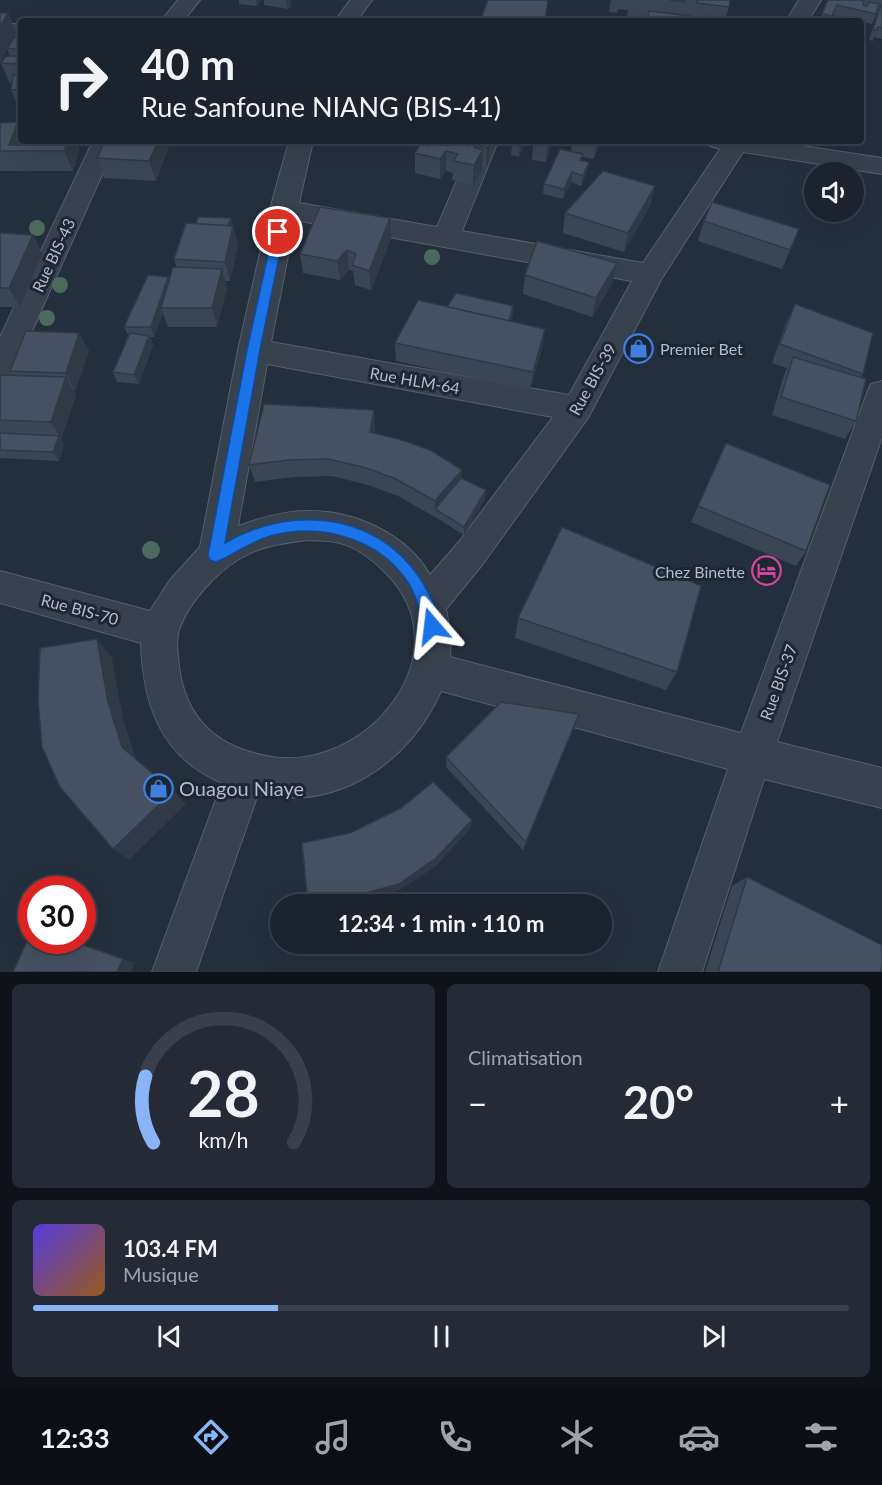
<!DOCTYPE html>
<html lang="fr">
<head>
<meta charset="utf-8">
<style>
	:root { --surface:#1b232e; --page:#242b36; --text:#f1f3f6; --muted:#a0a4aa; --line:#39404a; --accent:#8ab4f8 }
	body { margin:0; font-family:Lato,sans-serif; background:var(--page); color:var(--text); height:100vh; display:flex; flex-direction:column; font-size:22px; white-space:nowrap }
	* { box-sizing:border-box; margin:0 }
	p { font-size:20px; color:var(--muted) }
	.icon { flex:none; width:33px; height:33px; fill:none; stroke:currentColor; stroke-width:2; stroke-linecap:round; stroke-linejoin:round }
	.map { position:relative; height:972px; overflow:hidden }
	.drawer { display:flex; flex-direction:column; gap:12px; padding:12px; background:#0f1319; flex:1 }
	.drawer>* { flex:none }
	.banner { position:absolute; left:18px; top:18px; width:846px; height:126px; border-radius:6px; box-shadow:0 6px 24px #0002,0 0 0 2px var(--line); background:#1b232e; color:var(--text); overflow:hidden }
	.controls { position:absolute; left:804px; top:162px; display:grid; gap:12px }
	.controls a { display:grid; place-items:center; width:60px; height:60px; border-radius:50%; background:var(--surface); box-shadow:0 6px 24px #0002,0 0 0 2px var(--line); font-size:30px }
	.speed { position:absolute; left:18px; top:876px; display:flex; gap:12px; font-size:30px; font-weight:700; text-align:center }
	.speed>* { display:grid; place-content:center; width:78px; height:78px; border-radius:50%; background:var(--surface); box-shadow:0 6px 24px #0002,0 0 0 2px var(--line); line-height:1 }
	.speed .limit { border:9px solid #d22; background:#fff; color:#111 }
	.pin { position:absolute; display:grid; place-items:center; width:51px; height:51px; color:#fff; margin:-26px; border:3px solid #fff; border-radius:50%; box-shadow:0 2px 6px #0007 }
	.me { position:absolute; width:66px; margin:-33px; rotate:343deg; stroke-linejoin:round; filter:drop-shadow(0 0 4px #0008) }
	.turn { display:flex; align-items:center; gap:21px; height:126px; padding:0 24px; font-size:27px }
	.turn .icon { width:78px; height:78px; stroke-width:2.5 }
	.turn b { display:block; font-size:42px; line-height:51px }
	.big { font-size:45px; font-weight:700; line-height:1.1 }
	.drawer .widget { flex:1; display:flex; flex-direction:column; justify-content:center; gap:9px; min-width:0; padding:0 21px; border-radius:9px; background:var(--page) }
	.drawer .dial { align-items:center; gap:0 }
	.dial svg { height:156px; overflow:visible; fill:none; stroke:var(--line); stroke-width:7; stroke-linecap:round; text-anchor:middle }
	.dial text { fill:var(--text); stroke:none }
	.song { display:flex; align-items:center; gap:18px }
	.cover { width:72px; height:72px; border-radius:9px; background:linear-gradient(135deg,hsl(250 70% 55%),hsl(30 70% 35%)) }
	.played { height:6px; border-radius:3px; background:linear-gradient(90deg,var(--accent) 30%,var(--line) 30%) }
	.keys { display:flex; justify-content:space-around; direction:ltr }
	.heat { display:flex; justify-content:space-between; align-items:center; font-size:33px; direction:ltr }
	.drawer .tiles { flex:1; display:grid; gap:12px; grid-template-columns:1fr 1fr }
	.widget:last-child { grid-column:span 2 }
	.trip { position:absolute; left:270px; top:894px; width:342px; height:60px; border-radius:30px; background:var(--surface); box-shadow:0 6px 24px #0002,0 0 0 2px var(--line); font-weight:700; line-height:60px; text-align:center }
	.menu { display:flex; height:96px; justify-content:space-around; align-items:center; background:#0b0e12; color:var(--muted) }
	.menu .icon { width:42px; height:42px }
	.menu .active { color:var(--accent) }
	.menu b { font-size:27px; color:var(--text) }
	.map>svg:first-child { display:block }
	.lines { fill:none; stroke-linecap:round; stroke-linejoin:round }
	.minor-casing { stroke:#565f6c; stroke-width:2 }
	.minor { fill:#38414e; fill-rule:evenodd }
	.tree { fill:#4b6a5d }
	.wall { fill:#3b4654 }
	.shaded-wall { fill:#303945 }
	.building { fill:#455162; stroke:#303945; stroke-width:1.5 }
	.route { fill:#1a73e8; stroke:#114b97; stroke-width:1.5 }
	.labels { text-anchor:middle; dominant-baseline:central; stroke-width:6; stroke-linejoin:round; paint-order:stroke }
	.street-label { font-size:16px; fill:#b4bcc9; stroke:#1d2633 }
	.poi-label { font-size:16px; fill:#b4bcc9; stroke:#1d2633; text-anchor:start }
	.near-poi-label { font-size:20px; fill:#b4bcc9; stroke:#1d2633; text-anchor:start }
</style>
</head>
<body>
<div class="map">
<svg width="882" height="972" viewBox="0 0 882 972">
	<rect width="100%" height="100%" fill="#242f3e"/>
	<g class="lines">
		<defs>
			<g id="minor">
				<path d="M178,0h22l-17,21h-22z"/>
				<path d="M350,0h22l-15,21h-22z"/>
				<path d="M799,0h22l-13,21h-22z"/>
				<path d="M0,22l21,3v14l-21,-3z"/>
				<path d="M93,141h24l-102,228 -4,8 -11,4v-44z"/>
				<path d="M289,141h24l-14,62 138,24 37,-86h24l-36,90 181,32 77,-114 -10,-3 -3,-5h63l112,17v16l-139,-22 -81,126 -74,140 -106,147 -36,44 5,28 -1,20 291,76 126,-340 4,-9 11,-3v56l-105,305 105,26v40l-118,-29 -62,193h-44l70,-203 -287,-78c-31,71 -103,121 -183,103l-62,178h-44l70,-189c-61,-26 -79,-78 -81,-140l-141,-40v-32l150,40 20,-31 30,-33 38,-197 32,-141zM295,220l337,61 -63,114 -298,-53zM267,364l286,53 -95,126 -28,32c-23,-41 -75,-64 -120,-64 -24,-1 -50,7 -72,15zM308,540c10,1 21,0 32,3 16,4 33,17 45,29 82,81 -20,204 -119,184 -50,-10 -80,-37 -87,-89 -1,-13 -4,-28 1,-40 10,-26 36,-54 59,-68 21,-13 45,-16 69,-19z"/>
			</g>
		</defs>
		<!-- minor casing -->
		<use href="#minor" class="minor-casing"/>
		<!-- minor -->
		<use href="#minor" class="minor"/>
	</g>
	<!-- trees -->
	<g class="tree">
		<circle cx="37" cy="228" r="8"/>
		<circle cx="432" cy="257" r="8"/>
		<circle cx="60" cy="285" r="8"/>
		<circle cx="47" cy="318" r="8"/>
		<circle cx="151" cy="550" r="9"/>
	</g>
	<!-- wall -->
	<g class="wall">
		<path d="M239,0h22l-4,6 -18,-2z"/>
		<path d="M264,0h26l1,6 -3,3 -24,-4z"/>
		<path d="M611,0h119l-1,7 -4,14h-78l1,-3 -21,-2 1,-6 -10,-1 -1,4 -8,-1z"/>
		<path d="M828,0h54v39l-8,-2 -1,4 -4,-1 8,-26h-1l-4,10 -39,-9 -2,6h-11z"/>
		<path d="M0,13h8l8,20 -7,12 12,-7v62h-6l-4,-10 1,-7h-2l-9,-20 9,-7 -3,-7 -7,13z"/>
		<path d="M0,123l21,18h55l3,9 -6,21h-73z"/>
		<path d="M105,141h66l-15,40 -52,-3 -7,-20z"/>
		<path d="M424,141h39v3l5,2 20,-5 1,20 -3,6 -4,-1v4l-9,15 -21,-5 1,-7 -7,-2 -6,8 -25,-6v-20l9,-9z"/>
		<path d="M499,141h54l-7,21 -14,-2 1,-15 -9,-1 -5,13 -8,-2 1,-9 -13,-3z"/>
		<path d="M572,141h28l-6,18 -12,-2v4l7,1 -2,10 -6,14 -10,-4 -8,17 -20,-5 1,-10 27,-33z"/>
		<path d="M655,186l-5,20 -26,46 -61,-19 2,-20z"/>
		<path d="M231,218l7,28 -8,35h-5l2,7 -10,39h-49l-5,-14 -9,24h-4l3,8 -14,39 -22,-2 -4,-10 16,-36 -5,-9 44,-50 1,3 8,-12 -3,-9 22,-35z"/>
		<path d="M704,221l95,8 -17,40 -84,-28z"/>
		<path d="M0,233l33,2 9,19 -22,53h-20z"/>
		<path d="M391,238l-20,52 -16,-5 -2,-14 -4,-1 -9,10 -37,-7 -3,-19z"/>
		<path d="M525,275l88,7 -21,35 -69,-23z"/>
		<path d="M795,304l68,70 -2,3 -5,44 -11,18 -73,-24 12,-40 3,-7 -15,-5 14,-40z"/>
		<path d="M513,306l-2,15 31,27 -12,42 -134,-29 -1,-18 52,-36z"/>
		<path d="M79,333l10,18 -14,40h-1l2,4 -15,44 3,6 -5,16 -59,-3v-83h12l-2,-4z"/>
		<path d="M374,410l1,18v5l86,45 24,21 -21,36 -29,-18 -37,-21 -33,-12 -34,-8 -37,1 -39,5 -6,-17z"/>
		<path d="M726,443l80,108 -10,15 -105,-44z"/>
		<path d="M518,618l159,54 -11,18 -151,-52z"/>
		<path d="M579,714l-56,136 -77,-83v-10z"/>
		<path d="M747,877l134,95h-176l27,-86z"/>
	</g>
	<!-- shaded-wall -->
	<g class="shaded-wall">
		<path d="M256,0h5l-4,6z"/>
		<path d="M286,0h4l1,6 -3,3z"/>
		<path d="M8,13l8,20 -16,29v-35z"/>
		<path d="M19,59l2,5v14l-6,-14z"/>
		<path d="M18,122l3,6v13h6l-3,10 -15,-6z"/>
		<path d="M68,141h8l3,9 -6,21 -9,-20z"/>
		<path d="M158,141h13l-15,40 -7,-20z"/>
		<path d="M520,141h4l-5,16z"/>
		<path d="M549,141h4l-7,21 2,-19z"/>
		<path d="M597,141h3l-6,18z"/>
		<path d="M490,142l-1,19 -3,6 1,-19z"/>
		<path d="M475,145l-1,19 9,-14 -1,20 -9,15 1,-38z"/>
		<path d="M446,151v20l-6,8v-20z"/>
		<path d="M589,162l-2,10 -6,14 2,-10z"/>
		<path d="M572,172l-1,10 -8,17 1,-10z"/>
		<path d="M655,186l-5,20 -26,46 4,-19z"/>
		<path d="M231,218l7,28 -8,35 -5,-19 2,-30z"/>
		<path d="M390,218l1,20 -20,52 -2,-19z"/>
		<path d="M33,235l9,19 -22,53 -11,-19z"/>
		<path d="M347,250l2,20 -9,10 -3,-19z"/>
		<path d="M617,263l-4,19 -21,35 4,-19z"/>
		<path d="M222,269l5,19 -10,39 -5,-19z"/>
		<path d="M168,277l4,10 -11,21 2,5 -9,24 -3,-10z"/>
		<path d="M513,306v10l-5,15 1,-9z"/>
		<path d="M545,329l-3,19 -12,42 3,-18z"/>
		<path d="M79,333l10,18 -14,40 -9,-18z"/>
		<path d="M149,336l4,9 -14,39 -5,-9z"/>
		<path d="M66,377l10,18 -15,44 -10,-17z"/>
		<path d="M374,410l1,18 -3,21 -2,-17z"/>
		<path d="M59,436l5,9 -5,16 -6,-9z"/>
		<path d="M462,470l-1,17 -26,22v-8z"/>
		<path d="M486,490l-1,9 -21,36v-8z"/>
		<path d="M97,639l15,19 11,61 14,43 -15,-15 -14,-45z"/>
		<path d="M173,791l13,13 -57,56 -16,-11z"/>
		<path d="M472,820l-1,8 -35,38 -36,24 -49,14h-26z"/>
		<path d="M69,940l66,23 -4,9h-14z"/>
	</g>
	<!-- building -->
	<g class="building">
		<path d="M488,0h60l-3,21h-65z"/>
		<path d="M669,0h16l-1,2z"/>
		<path d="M697,0h33l-1,7 -32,-4z"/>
		<path d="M828,0h32l4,1 -1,4 4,1 2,-4 10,2 -3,10 -39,-9 -5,11 -10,-2z"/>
		<path d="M881,5l1,1v22l-4,-1 -1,3h-4z"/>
		<path d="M649,11l42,5 -1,5h-43z"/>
		<path d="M0,13h8l-8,14z"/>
		<path d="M704,16l15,2 -1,3h-16z"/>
		<path d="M731,19l13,2h-14z"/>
		<path d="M15,37l6,1v22l-2,-1 -4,5 -14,-1 5,-7h10l5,-6 -14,-2z"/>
		<path d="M13,75h8v14l-10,1z"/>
		<path d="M18,122l-9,23h16l1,-4h42l-4,10h-64v-28z"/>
		<path d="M105,141h53l-9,20 -52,-3z"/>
		<path d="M431,141h30l2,3 5,2 4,-5 18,1 -3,6 -12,-3 -1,2 9,3 -9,15 -21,-4 5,-7 -12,-3 -6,8 -25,-6 6,-10 7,3z"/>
		<path d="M560,149l23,5 -3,6 9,2 -6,14 -11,-4 -8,17 -20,-5z"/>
		<path d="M603,171l52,15 -27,47 -63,-20z"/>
		<path d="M712,202l87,27 -9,21 -86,-29z"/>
		<path d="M320,207l70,11 -21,53 -17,-6 4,-11 -9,-4 -10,11 -37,-7z"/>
		<path d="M198,217l33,1 -3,8 -32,-2z"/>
		<path d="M186,223l47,3 -8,36 -51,-3z"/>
		<path d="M0,233l33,2 -24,53h-9z"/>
		<path d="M537,241l80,22 -21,35 -71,-23z"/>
		<path d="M173,267l49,2 -10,39h-51z"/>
		<path d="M148,275l20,2 -17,50h-27z"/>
		<path d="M456,293l57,13 -4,15 -62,-14z"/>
		<path d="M418,300l127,29 -12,43 -138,-29z"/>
		<path d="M795,304l78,29 -10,41 -83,-30z"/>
		<path d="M26,331l53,2 -13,40 -56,-2z"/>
		<path d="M130,333l19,3 -15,39 -21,-3z"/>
		<path d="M793,357l73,22 -10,42 -75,-24z"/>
		<path d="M0,375l66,2 -15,45 -51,-2z"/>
		<path d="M264,404l110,6 -4,22 35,9 27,10 30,19 -27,31 -39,-22 -33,-12 -35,-8 -39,1 -40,5z"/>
		<path d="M0,433l59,3 -6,16 -53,-2z"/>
		<path d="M726,443l104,42 -24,66 -108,-45z"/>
		<path d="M461,478l25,12 -22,37 -29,-18z"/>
		<path d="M562,527l139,59 -24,86 -159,-54z"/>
		<path d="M97,639l11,63 14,45 51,44 -60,58 -53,-62 -18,-40 -4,-46 2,-53z"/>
		<path d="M501,702l78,12 -53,128 -80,-85z"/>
		<path d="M433,782l39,38 -36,38 -37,26 -74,20h-17l-6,-61 48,-10 51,-25z"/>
		<path d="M747,877l135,68v19l-1,8h-163z"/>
		<path d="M32,930v10h37l54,19 -6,13h-104z"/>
	</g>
	<!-- route -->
	<path class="route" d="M278,229l6,3 -24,118 -35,193c73,-42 163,-28 203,49 6,10 15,28 10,39l-6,2 -5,-2c-7,-16 -9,-32 -18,-47 -28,-45 -86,-61 -135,-49 -22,5 -38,19 -58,27l-6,-2 -2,-5 39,-205 26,-118z"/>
	<!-- icons -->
	<defs>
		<symbol id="shop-ring" viewBox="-11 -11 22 22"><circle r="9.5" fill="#1d2633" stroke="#3f7fe0" stroke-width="1.5"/><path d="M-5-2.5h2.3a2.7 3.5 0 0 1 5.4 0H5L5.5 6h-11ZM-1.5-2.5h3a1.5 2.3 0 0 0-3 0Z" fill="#3f7fe0"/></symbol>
		<symbol id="hotel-ring" viewBox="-11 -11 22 22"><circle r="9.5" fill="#1d2633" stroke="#d1479c" stroke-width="1.5"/><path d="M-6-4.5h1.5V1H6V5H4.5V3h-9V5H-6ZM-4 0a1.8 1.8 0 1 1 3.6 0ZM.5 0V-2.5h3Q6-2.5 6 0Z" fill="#d1479c"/></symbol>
	</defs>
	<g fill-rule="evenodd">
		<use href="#shop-ring" x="622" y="332" width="33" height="33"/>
		<use href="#hotel-ring" x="750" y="554" width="33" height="33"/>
		<use href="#shop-ring" x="142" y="772" width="33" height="33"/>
	</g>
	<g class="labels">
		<!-- street labels -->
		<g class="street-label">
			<text transform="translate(53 255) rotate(-65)">Rue BIS-43</text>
			<text transform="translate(592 379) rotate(-61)">Rue BIS-39</text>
			<text transform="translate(415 380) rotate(10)">Rue HLM-64</text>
			<text transform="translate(80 609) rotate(15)">Rue BIS-70</text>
			<text transform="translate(778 682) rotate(-70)">Rue BIS-37</text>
		</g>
		<!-- poi labels -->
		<g class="poi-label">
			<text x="660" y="348">Premier Bet</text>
			<text x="745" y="571" text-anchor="end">Chez Binette</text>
		</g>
		<!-- near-poi labels -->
		<g class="near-poi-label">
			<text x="179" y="788">Ouagou Niaye</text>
		</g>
	</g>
</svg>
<div class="controls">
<a><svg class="icon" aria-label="sound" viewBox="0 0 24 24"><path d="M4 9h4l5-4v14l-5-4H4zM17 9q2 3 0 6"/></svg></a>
</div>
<div class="speed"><div class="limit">30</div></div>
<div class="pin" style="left:278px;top:232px;background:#d93025"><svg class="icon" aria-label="arrive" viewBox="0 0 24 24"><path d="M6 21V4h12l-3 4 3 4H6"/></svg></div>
<svg class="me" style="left:432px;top:626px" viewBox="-20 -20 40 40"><path d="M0-17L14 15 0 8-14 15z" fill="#1a73e8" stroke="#fff" stroke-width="4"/></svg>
<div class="trip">12:34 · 1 min · 110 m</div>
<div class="banner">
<div class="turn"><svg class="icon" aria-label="right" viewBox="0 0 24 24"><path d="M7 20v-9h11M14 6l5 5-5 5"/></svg><div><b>40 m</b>Rue Sanfoune NIANG (BIS-41)</div></div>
</div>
</div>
<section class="drawer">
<div class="tiles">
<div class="widget dial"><svg viewBox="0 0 100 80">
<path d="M14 69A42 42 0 1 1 86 69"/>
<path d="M14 69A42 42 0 0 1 10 35" stroke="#8ab4f8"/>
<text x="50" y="56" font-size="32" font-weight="700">28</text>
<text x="50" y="72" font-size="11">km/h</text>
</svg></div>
<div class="widget"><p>Climatisation</p>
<div class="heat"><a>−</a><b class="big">20°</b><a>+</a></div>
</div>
<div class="widget">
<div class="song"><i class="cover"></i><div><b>103.4 FM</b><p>Musique</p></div></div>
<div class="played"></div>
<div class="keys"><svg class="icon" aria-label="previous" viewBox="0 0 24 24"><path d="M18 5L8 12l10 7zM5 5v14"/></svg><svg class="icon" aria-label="pause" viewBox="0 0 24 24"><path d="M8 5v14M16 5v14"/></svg><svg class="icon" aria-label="next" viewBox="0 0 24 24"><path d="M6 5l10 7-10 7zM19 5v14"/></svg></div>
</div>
</div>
</section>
<nav class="menu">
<b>12:33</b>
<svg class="icon active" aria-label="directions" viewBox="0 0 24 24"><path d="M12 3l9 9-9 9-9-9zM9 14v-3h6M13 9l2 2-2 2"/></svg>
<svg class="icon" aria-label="music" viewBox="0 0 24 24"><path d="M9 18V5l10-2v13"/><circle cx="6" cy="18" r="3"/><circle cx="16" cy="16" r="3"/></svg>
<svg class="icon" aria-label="phone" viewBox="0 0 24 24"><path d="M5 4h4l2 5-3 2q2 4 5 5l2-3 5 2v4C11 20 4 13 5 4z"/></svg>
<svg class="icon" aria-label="climate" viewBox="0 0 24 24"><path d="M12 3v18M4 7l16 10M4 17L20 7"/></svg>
<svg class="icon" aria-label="car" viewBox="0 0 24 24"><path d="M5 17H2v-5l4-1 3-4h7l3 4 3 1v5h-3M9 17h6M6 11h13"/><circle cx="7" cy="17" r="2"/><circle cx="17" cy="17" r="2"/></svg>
<svg class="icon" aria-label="filters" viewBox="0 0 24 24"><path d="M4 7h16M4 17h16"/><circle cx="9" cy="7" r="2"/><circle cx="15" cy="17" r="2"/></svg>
</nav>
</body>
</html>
